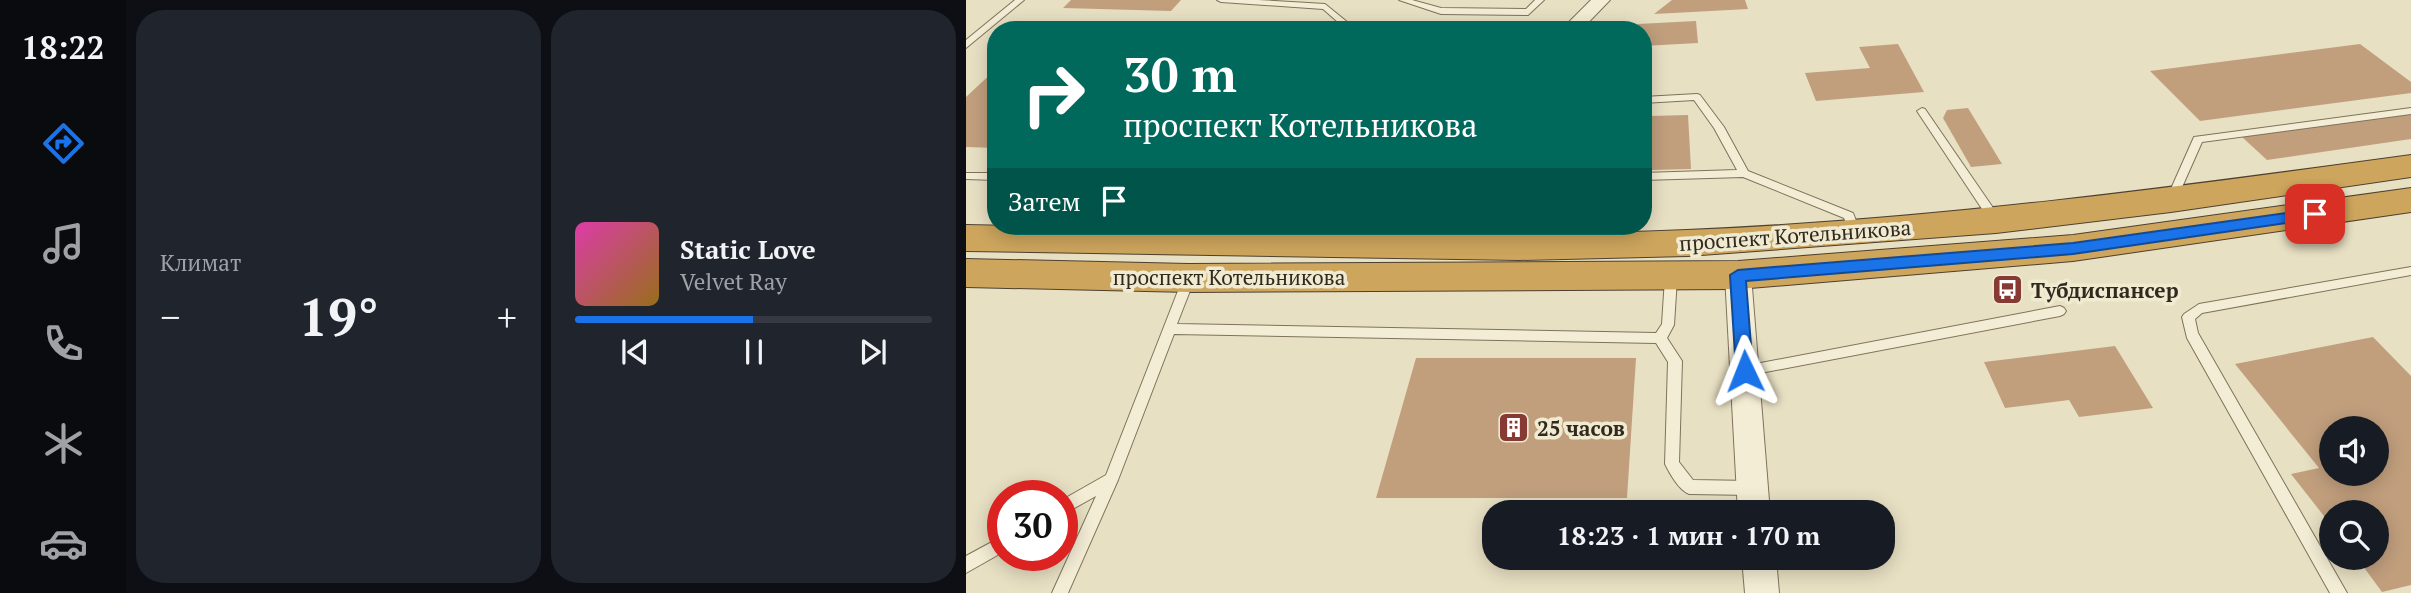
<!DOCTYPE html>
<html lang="ru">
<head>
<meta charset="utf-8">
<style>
	:root { --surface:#171b24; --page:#20242c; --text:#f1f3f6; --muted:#9ea1a6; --line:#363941; --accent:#1a73e8 }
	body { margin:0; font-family:"PT Serif",serif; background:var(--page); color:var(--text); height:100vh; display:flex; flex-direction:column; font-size:26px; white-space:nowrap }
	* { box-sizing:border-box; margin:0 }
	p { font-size:23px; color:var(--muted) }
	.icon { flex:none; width:38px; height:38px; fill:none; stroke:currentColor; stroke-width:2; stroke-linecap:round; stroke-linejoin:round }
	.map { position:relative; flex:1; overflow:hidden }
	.drawer { display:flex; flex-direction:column; gap:10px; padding:10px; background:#0d0f14; width:840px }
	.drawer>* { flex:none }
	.banner { position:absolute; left:21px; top:21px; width:665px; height:214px; border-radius:28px; box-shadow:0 4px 18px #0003; background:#00695c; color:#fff; overflow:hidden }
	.controls { position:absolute; left:1353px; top:416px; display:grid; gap:14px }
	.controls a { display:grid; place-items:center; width:70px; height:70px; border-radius:50%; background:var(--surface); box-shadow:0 4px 18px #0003; font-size:35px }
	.speed { position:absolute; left:21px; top:480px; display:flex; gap:14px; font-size:35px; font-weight:700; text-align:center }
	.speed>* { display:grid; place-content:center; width:91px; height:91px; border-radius:50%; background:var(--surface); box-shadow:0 4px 18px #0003; line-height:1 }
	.speed .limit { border:10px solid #d22; background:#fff; color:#111 }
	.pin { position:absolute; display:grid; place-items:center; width:60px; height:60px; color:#fff; margin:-30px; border-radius:14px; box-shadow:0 4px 10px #0006 }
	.me { position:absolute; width:77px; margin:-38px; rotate:358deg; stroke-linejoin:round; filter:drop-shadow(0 0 5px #0008) }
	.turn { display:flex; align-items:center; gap:24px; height:147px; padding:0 21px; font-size:32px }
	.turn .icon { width:91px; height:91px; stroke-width:2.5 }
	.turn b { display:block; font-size:49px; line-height:60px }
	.then { display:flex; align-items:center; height:66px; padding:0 21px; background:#0003; gap:14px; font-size:26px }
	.big { font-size:52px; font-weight:700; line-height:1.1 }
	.drawer .widget { flex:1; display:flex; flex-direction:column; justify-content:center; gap:10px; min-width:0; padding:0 24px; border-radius:28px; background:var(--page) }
	.song { display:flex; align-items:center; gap:21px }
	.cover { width:84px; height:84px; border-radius:10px; background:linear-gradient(135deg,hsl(320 70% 55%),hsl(40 70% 35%)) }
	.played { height:7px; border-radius:4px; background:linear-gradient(90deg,var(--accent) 50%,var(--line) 50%) }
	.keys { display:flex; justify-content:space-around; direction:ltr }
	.heat { display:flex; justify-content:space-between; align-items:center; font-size:38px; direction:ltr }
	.drawer .tiles { flex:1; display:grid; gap:10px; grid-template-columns:repeat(2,1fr) }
	.trip { position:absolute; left:516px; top:500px; width:413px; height:70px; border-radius:28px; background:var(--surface); box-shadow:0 4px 18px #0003; font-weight:700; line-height:70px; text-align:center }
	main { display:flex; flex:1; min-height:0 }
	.tab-bar { display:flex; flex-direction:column; width:126px; justify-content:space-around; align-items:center; background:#090b0e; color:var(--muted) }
	.tab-bar .icon { width:49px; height:49px }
	.tab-bar .current { color:var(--accent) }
	.tab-bar b { font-size:32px; color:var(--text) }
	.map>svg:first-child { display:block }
	.building { fill:#c19f7d; fill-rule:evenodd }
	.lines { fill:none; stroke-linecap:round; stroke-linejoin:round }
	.lane-casing { stroke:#7f725c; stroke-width:2 }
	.street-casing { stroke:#7f725c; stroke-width:2 }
	.highway-casing { stroke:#4e4030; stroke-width:2 }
	.lane { fill:#f4edd5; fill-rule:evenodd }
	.street { fill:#f4edd5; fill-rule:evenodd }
	.highway { fill:#cda55d; fill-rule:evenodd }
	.route { fill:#1a73e8; stroke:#114b97; stroke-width:2 }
	.labels { text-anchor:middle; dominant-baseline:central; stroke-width:7; stroke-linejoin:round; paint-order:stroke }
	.street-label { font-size:21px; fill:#31291e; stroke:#f0ead1 }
	.poi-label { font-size:21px; font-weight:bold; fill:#31291e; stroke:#f0ead1; text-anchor:start }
</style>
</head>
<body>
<main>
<nav class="tab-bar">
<b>18:22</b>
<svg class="icon current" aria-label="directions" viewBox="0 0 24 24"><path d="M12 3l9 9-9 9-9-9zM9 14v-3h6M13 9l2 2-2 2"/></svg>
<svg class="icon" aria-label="music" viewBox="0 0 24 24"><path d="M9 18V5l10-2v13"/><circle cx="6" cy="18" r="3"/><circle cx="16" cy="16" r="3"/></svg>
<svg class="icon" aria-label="phone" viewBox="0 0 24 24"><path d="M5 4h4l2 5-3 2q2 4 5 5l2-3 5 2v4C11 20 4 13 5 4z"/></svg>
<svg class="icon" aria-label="climate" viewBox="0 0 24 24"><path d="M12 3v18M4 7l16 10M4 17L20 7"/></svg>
<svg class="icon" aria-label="car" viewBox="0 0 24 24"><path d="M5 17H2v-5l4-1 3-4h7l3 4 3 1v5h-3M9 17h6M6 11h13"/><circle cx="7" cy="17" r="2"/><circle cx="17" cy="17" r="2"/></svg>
</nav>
<section class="drawer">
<div class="tiles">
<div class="widget"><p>Климат</p>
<div class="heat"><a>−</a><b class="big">19°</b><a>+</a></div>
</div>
<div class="widget">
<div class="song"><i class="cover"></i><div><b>Static Love</b><p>Velvet Ray</p></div></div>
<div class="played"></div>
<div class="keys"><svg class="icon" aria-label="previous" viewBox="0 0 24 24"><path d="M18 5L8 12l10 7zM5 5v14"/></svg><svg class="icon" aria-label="pause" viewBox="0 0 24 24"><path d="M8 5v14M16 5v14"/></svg><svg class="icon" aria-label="next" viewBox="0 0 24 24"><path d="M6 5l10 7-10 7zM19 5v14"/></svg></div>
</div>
</div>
</section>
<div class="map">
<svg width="1445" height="593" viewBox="0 0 1445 593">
	<rect width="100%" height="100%" fill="#e8e0c3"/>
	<!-- building -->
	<g class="building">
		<path d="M105,0h110l-10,11 -108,-3z"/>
		<path d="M706,0h73l3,9 -94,5z"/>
		<path d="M730,21l2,22 -55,3v-16h-13l8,-6z"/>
		<path d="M932,44l26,48 -108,9 -11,-28 65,-5 -11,-21z"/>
		<path d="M1394,44l51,38v11l-211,28 -50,-50z"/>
		<path d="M30,69v79l-30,-1v-50z"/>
		<path d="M1002,108l34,56 -31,3 -28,-49 4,-8z"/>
		<path d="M1445,113v26l-144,21 -25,-23z"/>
		<path d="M722,115l3,54 -39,1v-17h-9v-19h7v-18z"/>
		<path d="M1407,337l38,39v209l-29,7 -25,-34h19v-45h-45v12l-40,-51 28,-6 -84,-104zM1365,429h45v45h-45z"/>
		<path d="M1149,346l38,62 -74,9 -10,-17 -64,8 -21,-46z"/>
		<path d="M450,358h220l-9,140h-251z"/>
	</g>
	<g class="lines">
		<defs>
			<g id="lane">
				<path d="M49,0h9l-58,48v-8z"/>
				<path d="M251,0h41l67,4 32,26h-10l-24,-21 -102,-7z"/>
				<path d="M433,0h13l29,8 85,1 9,-9h9l-16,15 -87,-1z"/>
				<path d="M731,94l3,1 24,32 24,44 105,42 8,20 -2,3h-8l-7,-18 -101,-41 -100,3v-7l94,-3 -23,-42 -20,-28 -51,3v-6z"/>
				<path d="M956,108l3,1 75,109 2,3 -2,3h-8l-75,-113z"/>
				<path d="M1445,108v6l-209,28 -27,61 -4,1 -5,-4 28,-63z"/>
				<path d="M0,173h30v7l-30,-1z"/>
				<path d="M552,226h12l-5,21 -6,4 -6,-4z"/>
				<path d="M1445,267v8l-209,38 -7,6 3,14 149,260h-17l-143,-255 -5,-21 2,-3 15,-10z"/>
				<path d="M223,274l6,4 -18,46 479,9 6,-9 3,-46 2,-3h8l2,3 -3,47 -7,13 15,23 -3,101 14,18 58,1 5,2 2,5 -2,5 -5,2 -62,-1c-10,-4 -19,-20 -24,-30l3,-102 -12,-19 -482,-9 -56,146 -50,113h-16l44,-97 -34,19v-15l44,-25 77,-197z"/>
				<path d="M1094,306l4,2 2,3 -2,3 -4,2 -315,60 -5,-1 -2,-4 2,-4 5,-1z"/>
				<path d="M37,536v16l-37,21v-17z"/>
			</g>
			<g id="street">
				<path d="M625,0h19l-29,30h-20z"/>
				<path d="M394,226h29c-9,15 -33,31 -50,26l-3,-6 3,-6z"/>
				<path d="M772,266l9,2 4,7 19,238h-32l-13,-238 4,-7z"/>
				<path d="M776,558h34l3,35h-34z"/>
			</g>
			<g id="highway">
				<path d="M1445,155v22l-240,35 -175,21 -308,23 -169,4 -553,-9v-26c240,4 481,15 721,5 243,-10 483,-42 724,-75z"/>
				<path d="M1445,188v24l-338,49 -335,28 -549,3 -223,-5v-28l223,5 549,-3 335,-26z"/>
			</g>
		</defs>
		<!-- lane casing -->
		<use href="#lane" class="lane-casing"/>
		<!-- street casing -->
		<use href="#street" class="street-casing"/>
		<!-- highway casing -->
		<use href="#highway" class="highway-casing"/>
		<!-- lane -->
		<use href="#lane" class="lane"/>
		<!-- street -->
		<use href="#street" class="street"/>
		<!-- highway -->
		<use href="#highway" class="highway"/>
	</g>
	<!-- route -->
	<path class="route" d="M1349,209l7,5 -2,4 -247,36 -327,27 7,90 -2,5h-13l-2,-5 -6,-96 8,-5 335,-27z"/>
	<!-- icons -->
	<defs>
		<symbol id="bus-square" viewBox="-11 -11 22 22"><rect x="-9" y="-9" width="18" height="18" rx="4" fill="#873a34" stroke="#f0ead1"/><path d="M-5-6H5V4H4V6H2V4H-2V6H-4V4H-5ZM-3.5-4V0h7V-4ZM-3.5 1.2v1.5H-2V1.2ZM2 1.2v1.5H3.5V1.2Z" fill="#fff"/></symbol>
		<symbol id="building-square" viewBox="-11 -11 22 22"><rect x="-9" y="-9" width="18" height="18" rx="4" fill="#873a34" stroke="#f0ead1"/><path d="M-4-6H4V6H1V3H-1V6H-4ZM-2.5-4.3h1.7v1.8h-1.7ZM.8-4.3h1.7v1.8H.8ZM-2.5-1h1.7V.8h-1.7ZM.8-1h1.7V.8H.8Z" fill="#fff"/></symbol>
	</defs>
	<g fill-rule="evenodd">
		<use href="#bus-square" x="1024" y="272" width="35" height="35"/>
		<use href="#building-square" x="530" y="410" width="35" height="35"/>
	</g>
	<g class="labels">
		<!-- street labels -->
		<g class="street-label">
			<text transform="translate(829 235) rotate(-4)">проспект Котельникова</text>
			<text x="263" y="277">проспект Котельникова</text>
		</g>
		<!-- poi labels -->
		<g class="poi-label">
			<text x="1065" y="290">Тубдиспансер</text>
			<text x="571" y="428">25 часов</text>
		</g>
	</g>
</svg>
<div class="controls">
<a><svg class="icon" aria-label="sound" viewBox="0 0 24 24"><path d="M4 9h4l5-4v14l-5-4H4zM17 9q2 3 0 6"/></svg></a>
<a><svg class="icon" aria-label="search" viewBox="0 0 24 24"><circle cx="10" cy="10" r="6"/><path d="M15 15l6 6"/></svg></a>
</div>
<div class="speed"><div class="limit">30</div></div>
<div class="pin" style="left:1349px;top:214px;background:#d93025"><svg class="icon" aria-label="arrive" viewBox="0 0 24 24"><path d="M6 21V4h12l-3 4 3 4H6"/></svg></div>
<svg class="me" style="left:779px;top:371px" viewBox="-20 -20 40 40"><path d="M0-17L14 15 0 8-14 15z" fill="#1a73e8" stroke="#fff" stroke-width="4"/></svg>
<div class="trip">18:23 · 1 мин · 170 m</div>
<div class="banner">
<div class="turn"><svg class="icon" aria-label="right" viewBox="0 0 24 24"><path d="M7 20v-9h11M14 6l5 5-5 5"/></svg><div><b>30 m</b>проспект Котельникова</div></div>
<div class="then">Затем<svg class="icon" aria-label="arrive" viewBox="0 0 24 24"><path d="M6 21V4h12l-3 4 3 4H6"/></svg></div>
</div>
</div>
</main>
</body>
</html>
